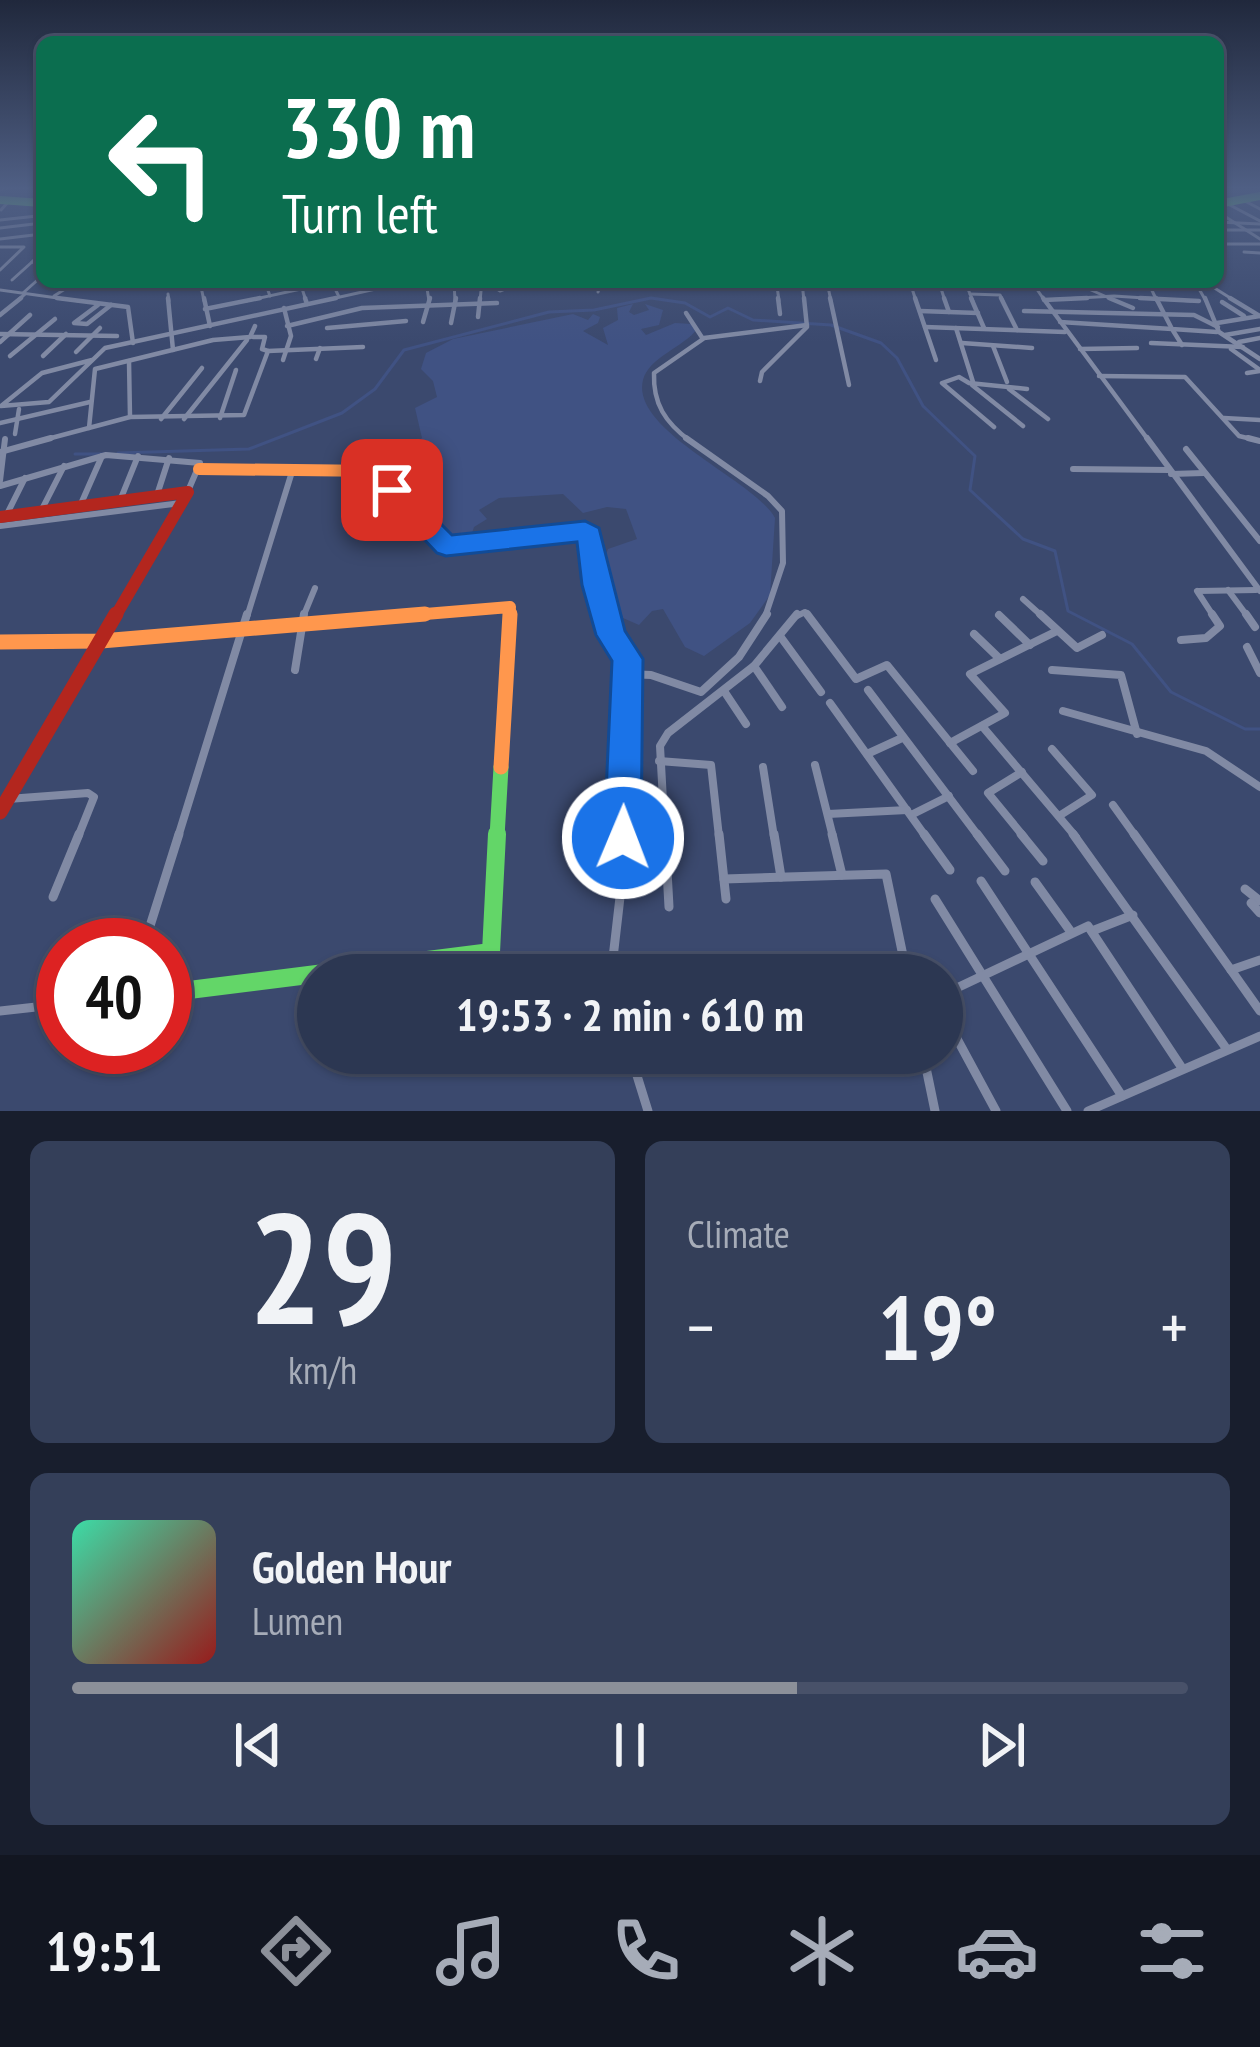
<!DOCTYPE html>
<html lang="en">
<head>
<meta charset="utf-8">
<style>
	:root { --surface:#2c3752; --page:#343f59; --text:#f1f3f6; --muted:#a6acb8; --line:#485169; --accent:#8c9099 }
	body { margin:0; font-family:"PT Sans Narrow",sans-serif; background:var(--page); color:var(--text); height:100vh; display:flex; flex-direction:column; font-size:45px; white-space:nowrap }
	* { box-sizing:border-box; margin:0 }
	p { font-size:39px; color:var(--muted) }
	.icon { flex:none; width:66px; height:66px; fill:none; stroke:currentColor; stroke-width:2; stroke-linecap:round; stroke-linejoin:round }
	.map { position:relative; height:1111px; overflow:hidden }
	.details { display:flex; flex-direction:column; gap:30px; padding:30px; background:#181e2d; flex:1 }
	.details>* { flex:none }
	.banner { position:absolute; left:36px; top:36px; width:1188px; height:252px; border-radius:18px; box-shadow:0 3px 9px #0004,0 0 0 3px var(--line); background:#0b6e4f; color:#fff; overflow:hidden }
	.speed { position:absolute; left:36px; top:918px; display:flex; gap:24px; font-size:60px; font-weight:700; text-align:center }
	.speed>* { display:grid; place-content:center; width:156px; height:156px; border-radius:50%; background:var(--surface); box-shadow:0 3px 9px #0004,0 0 0 3px var(--line); line-height:1 }
	.speed .limit { border:18px solid #d22; background:#fff; color:#111 }
	.pin { position:absolute; display:grid; place-items:center; width:102px; height:102px; color:#fff; margin:-51px; border-radius:24px; box-shadow:0 6px 18px #0006 }
	.me { position:absolute; width:132px; margin:-66px; rotate:1deg; stroke-linejoin:round; filter:drop-shadow(0 0 9px #0008) }
	.turn { display:flex; align-items:center; gap:42px; height:252px; padding:0 48px; font-size:54px }
	.turn .icon { width:156px; height:156px; stroke-width:2.5 }
	.turn b { display:block; font-size:84px; line-height:102px }
	.big { font-size:90px; font-weight:700; line-height:1.1 }
	.details .widget { flex:1; display:flex; flex-direction:column; justify-content:center; gap:18px; min-width:0; padding:0 42px; border-radius:18px; background:var(--page) }
	.details .dial { align-items:center; gap:0 }
	.dial b { font-size:156px; line-height:1 }
	.song { display:flex; align-items:center; gap:36px }
	.cover { width:144px; height:144px; border-radius:18px; background:linear-gradient(135deg,hsl(160 70% 55%),hsl(0 70% 35%)) }
	.played { height:12px; border-radius:6px; background:linear-gradient(90deg,var(--accent) 65%,var(--line) 65%) }
	.keys { display:flex; justify-content:space-around; direction:ltr }
	.heat { display:flex; justify-content:space-between; align-items:center; font-size:66px; direction:ltr }
	.details .tiles { flex:1; display:grid; gap:30px; grid-template-columns:1fr 1fr }
	.widget:last-child { grid-column:span 2 }
	.trip { position:absolute; left:297px; top:954px; width:666px; height:120px; border-radius:60px; background:var(--surface); box-shadow:0 3px 9px #0004,0 0 0 3px var(--line); font-weight:700; line-height:120px; text-align:center }
	.dock { display:flex; height:192px; justify-content:space-around; align-items:center; background:#121621; color:var(--muted) }
	.dock .icon { width:84px; height:84px }
	.dock .selected { color:var(--accent) }
	.dock b { font-size:54px; color:var(--text) }
	.map>svg:first-child { display:block }
	.water { fill:#405283 }
	.lines { fill:none; stroke-linecap:round; stroke-linejoin:round }
	.stream { stroke:#405283; stroke-width:3 }
	.street-far4 { stroke:#818aa4; stroke-width:3 }
	.street-far3 { stroke:#818aa4; stroke-width:4.5 }
	.street-far2 { stroke:#818aa4; stroke-width:6 }
	.street-far1 { stroke:#818aa4; stroke-width:8 }
	.street { stroke:#818aa4; stroke-width:9 }
	.fast-far2 { stroke:#63d668; stroke-width:8 }
	.fast-far1 { stroke:#63d668; stroke-width:15 }
	.fast { stroke:#63d668; stroke-width:18 }
	.slow-far2 { stroke:#ff974d; stroke-width:12 }
	.slow-far1 { stroke:#ff974d; stroke-width:15 }
	.slow { stroke:#ff974d; stroke-width:18 }
	.jam-far1 { stroke:#b3261e; stroke-width:12 }
	.jam { stroke:#b3261e; stroke-width:15 }
	.route { fill:#1a73e8; stroke:#114b97; stroke-width:3 }
</style>
</head>
<body>
<div class="map">
<svg width="1260" height="1111" viewBox="0 0 1260 1111">
	<rect width="100%" height="100%" fill="#3b496e"/>
	<!-- water -->
	<path class="water" d="M633,304l-4,8 5,3 15,-5 -4,-6 18,6 -4,15 -18,4 5,6 29,-12 17,1 5,5c-13,18 -48,28 -54,51 -13,51 112,100 132,138l-5,77 -20,28 -46,33 -19,-9 -22,-38 -11,2 -13,14 -16,-7 -20,-56 5,-13 29,-10 -11,-30 -19,-2 -24,6 -20,-19 -64,4 -20,12 8,9 -13,8 -3,9 -22,2 -17,-20 -1,-21 -26,-7 -12,-16 11,-21 18,-15 -7,-30 22,-11 -4,-16 -12,-12 5,-16 27,-14 120,-25 15,6 5,-6 7,3 -2,6 -15,8 25,14 -5,-17 15,-8 -1,-12z"/>
	<g class="lines">
		<!-- stream -->
		<g class="stream">
			<path d="M118,453l131,-4 93,-36 33,-24 29,-39 145,-38 45,-2 57,-12 34,5 25,14 18,-9 25,12 78,5 50,18 16,15 26,48 52,50 -5,34 53,49 32,12 13,60 64,33 39,48 74,37h15"/>
			<path d="M75,454h28"/>
		</g>
		<!-- street-far4 -->
		<g class="street-far4">
			<path d="M0,189l29,-2"/>
			<path d="M1241,199l19,10"/>
			<path d="M1226,203l34,18"/>
			<path d="M1,210l9,-10"/>
			<path d="M1218,212l42,27"/>
			<path d="M0,220l37,-4"/>
			<path d="M1218,222l42,2"/>
			<path d="M0,228l42,-5"/>
			<path d="M1218,230h42"/>
			<path d="M0,239l42,-5"/>
			<path d="M1227,244h33"/>
			<path d="M0,247h24l-24,23"/>
			<path d="M42,252l-10,10 10,2"/>
			<path d="M1244,252l16,1"/>
			<path d="M12,280l20,-18"/>
			<path d="M200,282l4,19"/>
			<path d="M265,282l5,14"/>
			<path d="M300,282l6,19"/>
			<path d="M332,282l7,15"/>
			<path d="M426,282l3,19"/>
			<path d="M454,282l1,19"/>
			<path d="M486,282l14,9 18,-7"/>
			<path d="M802,282l2,19"/>
			<path d="M827,282l4,19"/>
			<path d="M910,282l6,19"/>
			<path d="M939,282l6,19"/>
			<path d="M965,282l8,19"/>
			<path d="M1010,282l26,6 9,13"/>
			<path d="M1148,282l9,19"/>
			<path d="M1195,282l11,19"/>
			<path d="M1205,282l30,19"/>
			<path d="M744,283l84,4"/>
			<path d="M1148,283l42,4"/>
			<path d="M777,286l2,15"/>
			<path d="M623,288l2,-6"/>
			<path d="M1036,288h60l-1,-6"/>
			<path d="M0,290l79,11"/>
			<path d="M1091,290l25,11"/>
			<path d="M598,292l3,-10"/>
			<path d="M23,293l19,-17"/>
			<path d="M168,294l1,7"/>
			<path d="M970,294l30,1 3,6"/>
			<path d="M54,296l22,-14"/>
			<path d="M1044,300l70,-4 77,5"/>
			<path d="M17,301l8,-7"/>
			<path d="M246,301l55,-12"/>
			<path d="M322,301l85,-19"/>
			<path d="M480,301l1,-10"/>
		</g>
		<!-- street-far3 -->
		<g class="street-far3">
			<path d="M57,298l71,9 5,36"/>
			<path d="M168,298l5,52"/>
			<path d="M204,298l6,28"/>
			<path d="M305,298l2,6"/>
			<path d="M778,298l2,16"/>
			<path d="M830,298l19,87"/>
			<path d="M915,298l21,62"/>
			<path d="M944,298l5,14"/>
			<path d="M971,298l13,30"/>
			<path d="M1001,298l16,32"/>
			<path d="M1043,298l106,143"/>
			<path d="M1109,298l24,10"/>
			<path d="M1140,298l59,3"/>
			<path d="M1156,298l16,31 45,3"/>
			<path d="M1205,298l14,34 41,27"/>
			<path d="M1230,298l30,18"/>
			<path d="M1044,300l43,-2"/>
			<path d="M1222,302l22,14"/>
			<path d="M98,305l-24,18 13,1 24,-19"/>
			<path d="M205,309l55,-11"/>
			<path d="M920,311l58,2"/>
			<path d="M1024,311l170,4 24,12"/>
			<path d="M686,313l17,26 -49,34c-1,31 11,49 36,68"/>
			<path d="M0,315l21,-17"/>
			<path d="M478,317l2,-19"/>
			<path d="M423,322l7,-24"/>
			<path d="M1060,322l112,7 10,16"/>
			<path d="M451,323l5,-25"/>
			<path d="M1217,323l43,-7"/>
			<path d="M287,326l75,-18 135,-5"/>
			<path d="M925,327l140,5"/>
			<path d="M327,328l79,-7"/>
			<path d="M956,328l17,54"/>
			<path d="M0,334l117,2"/>
			<path d="M1225,335l35,-6"/>
			<path d="M253,337h12l-3,12 6,2"/>
			<path d="M704,338l103,-13"/>
			<path d="M0,342l30,-27"/>
			<path d="M1239,342l21,-4"/>
			<path d="M962,343l70,5"/>
			<path d="M1151,343l92,4"/>
			<path d="M993,346l14,36"/>
			<path d="M1080,349l57,-1"/>
			<path d="M1231,349l29,21"/>
			<path d="M76,352l24,-24"/>
			<path d="M10,356l45,-37"/>
			<path d="M43,356l23,-22"/>
			<path d="M316,359l4,-11"/>
			<path d="M92,360l-50,13 -41,33 48,-4 56,-54 231,-50"/>
			<path d="M283,360l8,-24 -7,-28"/>
			<path d="M129,361l1,56"/>
			<path d="M1247,373l13,-2"/>
			<path d="M1099,376l86,1 54,59 21,5"/>
			<path d="M760,381l2,-9 45,-45 -3,-29"/>
			<path d="M972,385l51,41"/>
			<path d="M1009,389l39,30"/>
			<path d="M220,418l16,-48"/>
			<path d="M1224,418l36,2"/>
			<path d="M161,419l41,-51"/>
			<path d="M184,419l63,-79"/>
			<path d="M0,423l90,-21"/>
			<path d="M994,427l-52,-44 17,-6 10,6 58,6"/>
			<path d="M89,428l6,-59 118,-29 37,-3 5,-11"/>
			<path d="M15,434l4,-25"/>
			<path d="M40,441l90,-24 114,-2 24,-64 95,-4"/>
		</g>
		<!-- street-far2 -->
		<g class="street-far2">
			<path d="M686,438l82,58 14,15 1,52 -18,54"/>
			<path d="M1147,438l113,153"/>
			<path d="M1248,438l12,3"/>
			<path d="M1186,449l74,92"/>
			<path d="M0,452l51,-14"/>
			<path d="M1073,469l96,1"/>
			<path d="M1171,474l33,-1"/>
			<path d="M0,481l5,-42"/>
			<path d="M0,486l106,-31 94,8 -12,28"/>
			<path d="M156,498l13,-40"/>
			<path d="M119,503l19,-47"/>
			<path d="M80,506l22,-50"/>
			<path d="M41,511l23,-45"/>
			<path d="M6,516l19,-38"/>
			<path d="M0,526l181,-23"/>
			<path d="M1228,590l20,27"/>
			<path d="M1197,591l17,26"/>
			<path d="M1198,591l58,-1"/>
			<path d="M1023,599l20,18"/>
			<path d="M247,617l44,-142"/>
			<path d="M303,617l12,-29"/>
			<path d="M795,617l10,-5 4,5"/>
		</g>
		<!-- street-far1 -->
		<g class="street-far1">
			<path d="M807,614l49,65 31,-14 86,106"/>
			<path d="M1040,614l37,34 25,-13"/>
			<path d="M1246,614l9,13"/>
			<path d="M999,615l31,30"/>
			<path d="M974,634l26,25"/>
			<path d="M780,636l41,56"/>
			<path d="M1181,640l25,-2 14,-12 -8,-12"/>
			<path d="M1247,647l13,26"/>
			<path d="M754,666l28,41"/>
			<path d="M295,670l9,-56"/>
			<path d="M1052,670l69,5 16,59"/>
			<path d="M627,674l24,1 50,17 38,-35 28,-43"/>
			<path d="M868,690l111,147"/>
			<path d="M724,691l22,33"/>
			<path d="M830,703l96,134"/>
			<path d="M1063,711l143,40 54,36"/>
			<path d="M982,726l94,111"/>
			<path d="M950,743l55,-30 -35,-39 87,-43"/>
			<path d="M1052,749l40,46 -33,21"/>
			<path d="M867,754l35,-16"/>
			<path d="M659,761l52,4 8,72"/>
			<path d="M815,765l18,72"/>
			<path d="M763,767l11,70"/>
			<path d="M1022,772l-34,21 36,44"/>
			<path d="M8,799l80,-6 6,4 -16,40"/>
			<path d="M1113,805l23,32"/>
			<path d="M828,814l79,-4"/>
			<path d="M911,815l38,-19"/>
			<path d="M178,837l69,-223"/>
			<path d="M665,837l-5,-91 8,-13 86,-67 43,-52"/>
		</g>
		<!-- street -->
		<g class="street">
			<path d="M665,834l4,73"/>
			<path d="M719,834l7,65"/>
			<path d="M774,834l7,43"/>
			<path d="M832,834l10,41"/>
			<path d="M924,834l26,36"/>
			<path d="M977,834l28,37"/>
			<path d="M1021,834l22,27"/>
			<path d="M1073,834l153,214"/>
			<path d="M1134,834l97,136"/>
			<path d="M724,879l162,-5 21,101"/>
			<path d="M981,881l141,215"/>
			<path d="M1035,882l36,50"/>
			<path d="M1245,889l15,12"/>
			<path d="M53,897l26,-63"/>
			<path d="M935,899l132,212"/>
			<path d="M1251,903l9,10"/>
			<path d="M1092,931l41,-16"/>
			<path d="M144,945l35,-111"/>
			<path d="M1260,960l-29,10 29,41"/>
			<path d="M611,975l11,-95 43,-2"/>
			<path d="M942,995l146,-69 94,142"/>
			<path d="M0,1011l63,-7"/>
			<path d="M942,1011l54,100"/>
			<path d="M630,1053l18,58"/>
			<path d="M923,1053l12,58"/>
			<path d="M1088,1111l172,-75"/>
		</g>
		<!-- fast-far2 -->
		<g class="fast-far2">
			<path d="M0,200l42,3"/>
			<path d="M1218,204l42,-8"/>
		</g>
		<!-- fast-far1 -->
		<path class="fast-far1" d="M497,837l4,-70"/>
		<!-- fast -->
		<path class="fast" d="M165,993l326,-41 6,-118"/>
		<!-- slow-far2 -->
		<g class="slow-far2">
			<path d="M199,469l179,2 68,74 141,-13 20,85"/>
			<path d="M389,617l121,-10 -1,10"/>
		</g>
		<!-- slow-far1 -->
		<g class="slow-far1">
			<path d="M606,614l5,22 16,23 -4,178"/>
			<path d="M0,642l101,-1 324,-27"/>
			<path d="M501,767l9,-153"/>
		</g>
		<!-- slow -->
		<path class="slow" d="M622,880l1,-46"/>
		<!-- jam-far1 -->
		<path class="jam-far1" d="M0,517l188,-25 -73,125"/>
		<!-- jam -->
		<path class="jam" d="M0,812l116,-198"/>
	</g>
	<!-- sky -->
	<linearGradient id="sky" x2="0" y2="1"><stop stop-color="#20283c"/><stop offset="0.55" stop-color="#4f5f84"/><stop offset="1" stop-color="#4f5f84" stop-opacity="0"/></linearGradient>
	<rect width="1260" height="342" fill="url(#sky)"/>
	<!-- route -->
	<path class="route" d="M392,481l9,3 51,51 133,-14 14,7 26,103 18,28 -2,179 -5,13 -13,6 -13,-6 -6,-13 8,-177 -16,-26 -14,-50 -5,-43 -131,14 -9,-3 -54,-57 -4,-6z"/>
</svg>
<div class="speed"><div class="limit">40</div></div>
<div class="pin" style="left:392px;top:490px;background:#d93025"><svg class="icon" aria-label="arrive" viewBox="0 0 24 24"><path d="M6 21V4h12l-3 4 3 4H6"/></svg></div>
<svg class="me" style="left:623px;top:838px" viewBox="-20 -20 40 40"><circle r="17" fill="#1a73e8" stroke="#fff" stroke-width="3"/><path d="M0-11L8 9 0 5-8 9z" fill="#fff"/></svg>
<div class="trip">19:53 · 2 min · 610 m</div>
<div class="banner">
<div class="turn"><svg class="icon" aria-label="left" viewBox="0 0 24 24"><path d="M17 20v-9H6M10 6l-5 5 5 5"/></svg><div><b>330 m</b>Turn left</div></div>
</div>
</div>
<section class="details">
<div class="tiles">
<div class="widget dial"><b>29</b><p>km/h</p></div>
<div class="widget"><p>Climate</p>
<div class="heat"><a>−</a><b class="big">19°</b><a>+</a></div>
</div>
<div class="widget">
<div class="song"><i class="cover"></i><div><b>Golden Hour</b><p>Lumen</p></div></div>
<div class="played"></div>
<div class="keys"><svg class="icon" aria-label="previous" viewBox="0 0 24 24"><path d="M18 5L8 12l10 7zM5 5v14"/></svg><svg class="icon" aria-label="pause" viewBox="0 0 24 24"><path d="M8 5v14M16 5v14"/></svg><svg class="icon" aria-label="next" viewBox="0 0 24 24"><path d="M6 5l10 7-10 7zM19 5v14"/></svg></div>
</div>
</div>
</section>
<nav class="dock">
<b>19:51</b>
<svg class="icon selected" aria-label="directions" viewBox="0 0 24 24"><path d="M12 3l9 9-9 9-9-9zM9 14v-3h6M13 9l2 2-2 2"/></svg>
<svg class="icon" aria-label="music" viewBox="0 0 24 24"><path d="M9 18V5l10-2v13"/><circle cx="6" cy="18" r="3"/><circle cx="16" cy="16" r="3"/></svg>
<svg class="icon" aria-label="phone" viewBox="0 0 24 24"><path d="M5 4h4l2 5-3 2q2 4 5 5l2-3 5 2v4C11 20 4 13 5 4z"/></svg>
<svg class="icon" aria-label="climate" viewBox="0 0 24 24"><path d="M12 3v18M4 7l16 10M4 17L20 7"/></svg>
<svg class="icon" aria-label="car" viewBox="0 0 24 24"><path d="M5 17H2v-5l4-1 3-4h7l3 4 3 1v5h-3M9 17h6M6 11h13"/><circle cx="7" cy="17" r="2"/><circle cx="17" cy="17" r="2"/></svg>
<svg class="icon" aria-label="filters" viewBox="0 0 24 24"><path d="M4 7h16M4 17h16"/><circle cx="9" cy="7" r="2"/><circle cx="15" cy="17" r="2"/></svg>
</nav>
</body>
</html>
